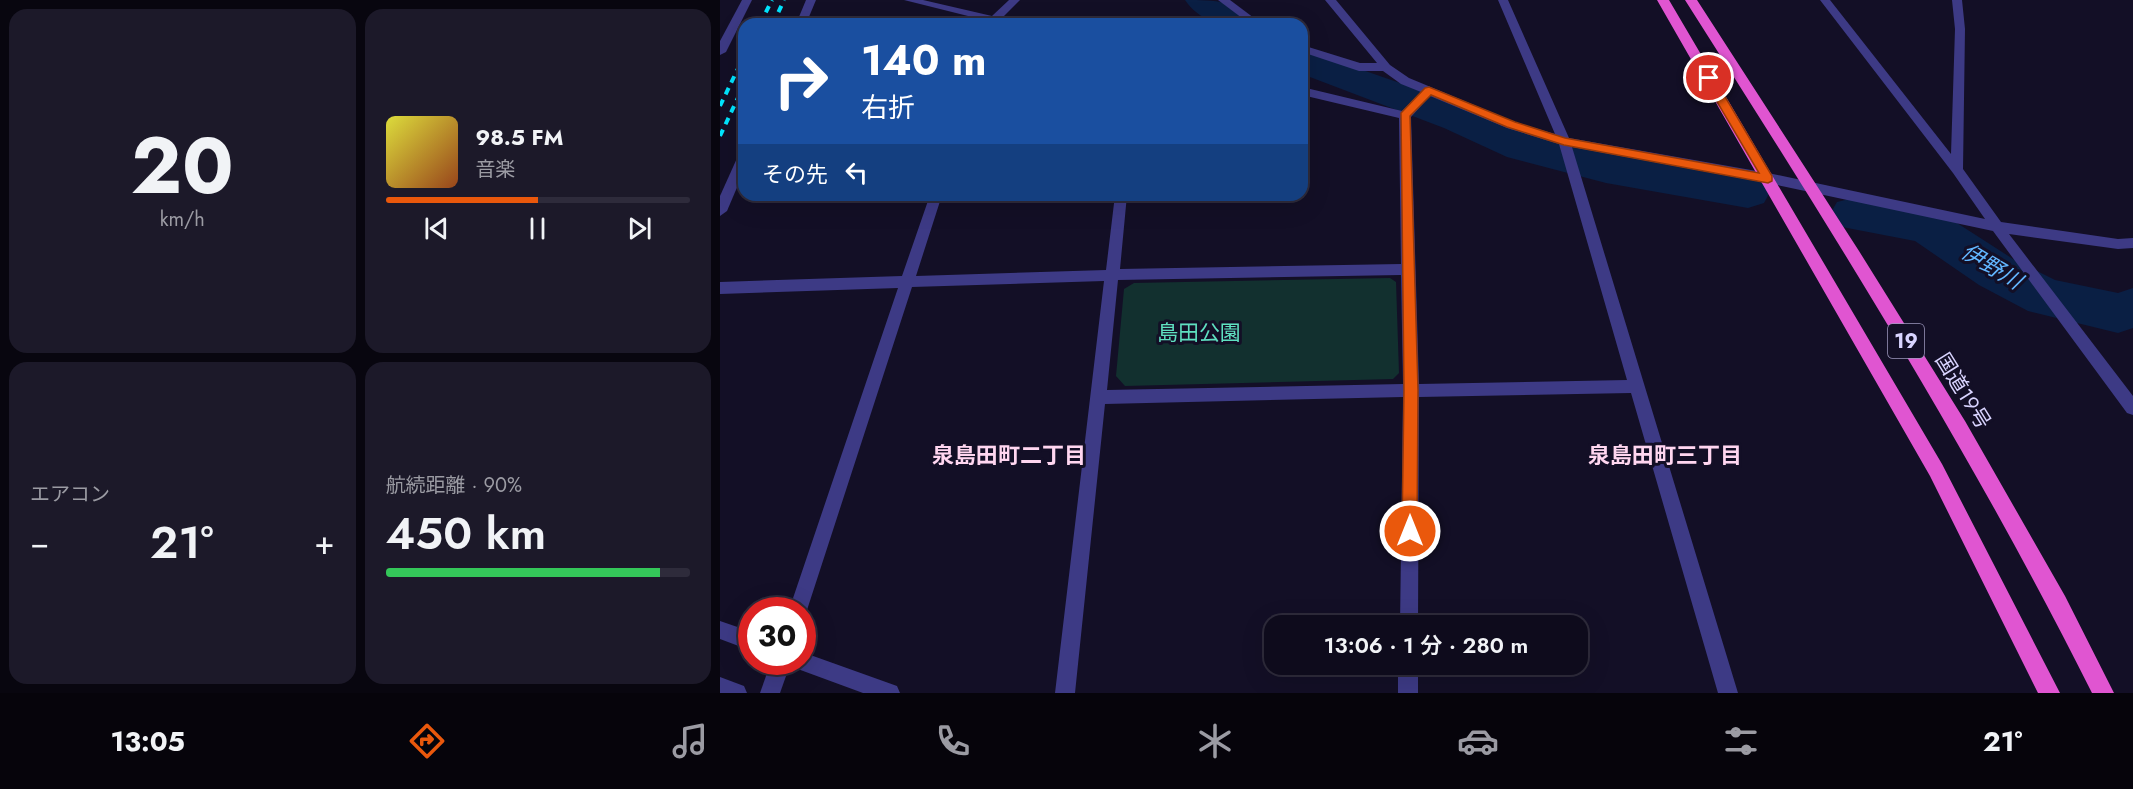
<!DOCTYPE html>
<html lang="ja">
<head>
<meta charset="utf-8">
<style>
	:root { --surface:#0e0b1c; --page:#1c1929; --text:#f1f3f6; --muted:#9b9ba3; --line:#2e2b3b; --accent:#ea580c }
	body { margin:0; font-family:Jost,"Noto Sans JP",sans-serif; background:var(--page); color:var(--text); height:100vh; display:flex; flex-direction:column; font-size:22px; white-space:nowrap }
	* { box-sizing:border-box; margin:0 }
	p { font-size:20px; color:var(--muted) }
	.icon { flex:none; width:33px; height:33px; fill:none; stroke:currentColor; stroke-width:2; stroke-linecap:round; stroke-linejoin:round }
	.map { position:relative; flex:1; overflow:hidden }
	.side { display:flex; flex-direction:column; gap:9px; padding:9px; background:#08060f; width:720px }
	.side>* { flex:none }
	.hud { position:absolute; left:18px; top:18px; width:570px; height:183px; border-radius:18px; box-shadow:0 6px 24px #0002,0 0 0 2px var(--line); background:#1a4fa0; color:#fff; overflow:hidden }
	.speed { position:absolute; left:18px; top:597px; display:flex; gap:12px; font-size:30px; font-weight:700; text-align:center }
	.speed>* { display:grid; place-content:center; width:78px; height:78px; border-radius:50%; background:var(--surface); box-shadow:0 6px 24px #0002,0 0 0 2px var(--line); line-height:1 }
	.speed .limit { border:9px solid #d22; background:#fff; color:#111 }
	.pin { position:absolute; display:grid; place-items:center; width:51px; height:51px; color:#fff; margin:-26px; border:3px solid #fff; border-radius:50%; box-shadow:0 2px 6px #0007 }
	.me { position:absolute; width:66px; margin:-33px; rotate:0deg; stroke-linejoin:round; filter:drop-shadow(0 0 4px #0008) }
	.turn { display:flex; align-items:center; gap:21px; height:126px; padding:0 24px; font-size:27px }
	.turn .icon { width:78px; height:78px; stroke-width:2.5 }
	.turn b { display:block; font-size:42px; line-height:51px }
	.then { display:flex; align-items:center; height:57px; padding:0 24px; background:#0003; gap:12px; font-size:22px }
	.big { font-size:45px; font-weight:600; line-height:1.1 }
	.side .widget { flex:1; display:flex; flex-direction:column; justify-content:center; gap:9px; min-width:0; padding:0 21px; border-radius:18px; background:var(--page) }
	.side .dial { align-items:center; gap:0 }
	.dial b { font-size:78px; line-height:1 }
	.song { display:flex; align-items:center; gap:18px }
	.cover { width:72px; height:72px; border-radius:9px; background:linear-gradient(135deg,hsl(60 70% 55%),hsl(20 70% 35%)) }
	.played { height:6px; border-radius:3px; background:linear-gradient(90deg,var(--accent) 50%,var(--line) 50%) }
	.keys { display:flex; justify-content:space-around; direction:ltr }
	.heat { display:flex; justify-content:space-between; align-items:center; font-size:33px; direction:ltr }
	.charge { height:9px; border-radius:4px; background:linear-gradient(90deg,#34c759 90%,var(--line) 0) }
	.side .tiles { flex:1; display:grid; gap:9px; grid-template-columns:repeat(2,1fr) }
	.trip { position:absolute; left:544px; top:615px; width:324px; height:60px; border-radius:18px; background:var(--surface); box-shadow:0 6px 24px #0002,0 0 0 2px var(--line); font-weight:600; line-height:60px; text-align:center }
	.dock { display:flex; height:96px; justify-content:space-around; align-items:center; background:#06040b; color:var(--muted) }
	.dock .icon { width:42px; height:42px }
	.dock .current { color:var(--accent) }
	.dock b { font-size:27px; color:var(--text) }
	main { display:flex; flex:1; min-height:0 }
	.map>svg:first-child { display:block }
	.green { fill:#12302f }
	.lines { fill:none; stroke-linecap:round; stroke-linejoin:round }
	.river { fill:#0a1f44; fill-rule:evenodd }
	.minor { fill:#3d3a85; fill-rule:evenodd }
	.tertiary { fill:#3d3a85; fill-rule:evenodd }
	.trunk { fill:#e055d1; fill-rule:evenodd }
	.rail { stroke:#00e5ff; stroke-width:4; stroke-dasharray:7 6; stroke-linecap:butt }
	.route { fill:#ea580c; stroke:#983908; stroke-width:1.5 }
	.labels { text-anchor:middle; dominant-baseline:central; stroke-width:6; stroke-linejoin:round; paint-order:stroke }
	.shield { fill:#130f26; stroke:#9e99be; stroke-width:1.5 }
	.shield-label { font-size:20px; font-weight:bold; fill:#d9d4ff }
	.park-label { font-size:21px; fill:#5fe0c0; stroke:#130f26 }
	.street-label { font-size:21px; fill:#d9d4ff; stroke:#130f26 }
	.water-label { font-size:22px; font-style:italic; fill:#62b6ff; stroke:#130f26 }
	.neighbourhood-label { font-size:22px; font-weight:bold; fill:#ffd6f0; stroke:#130f26 }
</style>
</head>
<body>
<main>
<section class="side">
<div class="tiles">
<div class="widget dial"><b>20</b><p>km/h</p></div>
<div class="widget">
<div class="song"><i class="cover"></i><div><b>98.5 FM</b><p>音楽</p></div></div>
<div class="played"></div>
<div class="keys"><svg class="icon" aria-label="previous" viewBox="0 0 24 24"><path d="M18 5L8 12l10 7zM5 5v14"/></svg><svg class="icon" aria-label="pause" viewBox="0 0 24 24"><path d="M8 5v14M16 5v14"/></svg><svg class="icon" aria-label="next" viewBox="0 0 24 24"><path d="M6 5l10 7-10 7zM19 5v14"/></svg></div>
</div>
<div class="widget"><p>エアコン</p>
<div class="heat"><a>−</a><b class="big">21°</b><a>+</a></div>
</div>
<div class="widget"><p>航続距離 · 90%</p><b class="big">450 km</b><div class="charge"></div></div>
</div>
</section>
<div class="map">
<svg width="1413" height="693" viewBox="0 0 1413 693">
	<rect width="100%" height="100%" fill="#130f26"/>
	<!-- green -->
	<path class="green" d="M670,278l6,4 3,91 -6,6 -268,7 -9,-10 8,-87 10,-6z"/>
	<g class="lines">
		<!-- river -->
		<g class="river">
			<path d="M465,0c30,0 53,0 72,24 -29,0 -53,3 -72,-24z"/>
			<path d="M582,49l170,59 62,28 72,17 142,23 16,5 6,11 -6,11 -16,5 -142,-25 -99,-26 -63,-29 -142,-54z"/>
			<path d="M1133,198l74,11 16,5 70,45 42,21 63,13 15,-5v40l-15,5 -90,-22 -49,-26 -64,-44 -78,-15 -7,-12 7,-12z"/>
		</g>
		<!-- minor -->
		<g class="minor">
			<path d="M22,0h10l-26,52 -6,3v-14z"/>
			<path d="M86,0h10l-10,24h-10z"/>
			<path d="M184,0h19l69,16 17,-16h11l-18,18 16,6h-31l1,-3z"/>
			<path d="M498,0h12l32,24h-12z"/>
			<path d="M605,0h11l54,65 19,13 106,44 40,12 -57,-134h10l61,138 199,35 217,46 -32,-46 -133,-173h10l121,154 4,-125 -3,-29h10l3,29 -2,140 38,53 117,17 15,-1v10l-15,1 -109,-15 124,162v19l-6,-2 -134,-182 -225,-48 -196,-36 166,546h-20l-87,-300 -212,4 -1,229h-18l3,-229 -298,7 -30,289h-20l49,-412 -192,6 -105,323 -5,7v-7h-13l109,-322 -178,6v-12l182,-6 28,-81h12l-26,81 190,-6 9,-75h12l-7,74 281,-5 -2,-146 -97,-23v-8l100,24 19,-19 -20,-8 -18,-13h-24l-57,-19v-7l58,18h17zM710,96l77,32 52,16 68,236 -208,4 -8,-267zM681,275l2,109 -296,6 11,-110z"/>
			<path d="M24,152v19l-17,40 -7,5v-20l18,-40z"/>
			<path d="M0,621l32,11v19l-32,-12z"/>
			<path d="M82,652l95,34 3,7h-37l-68,-25 -2,-6h9z"/>
			<path d="M51,662h20l-11,31h-20z"/>
			<rect x="678" y="664" width="20" height="29"/>
		</g>
		<!-- tertiary -->
		<path class="tertiary" d="M0,677l24,9 3,7h-27z"/>
		<!-- trunk -->
		<g class="trunk">
			<path d="M937,0h12l273,464 118,229h-22l-108,-217z"/>
			<path d="M965,0h12l162,251 106,170 100,175 49,97h-22c-120,-240 -263,-467 -407,-693z"/>
		</g>
		<!-- rail -->
		<g class="rail">
			<path d="M40,24l12,-24"/>
			<path d="M53,24l11,-24"/>
			<path d="M0,106l24,-50"/>
			<path d="M0,136l24,-51"/>
		</g>
	</g>
	<!-- route -->
	<path class="route" d="M989,74l5,4 58,98v5l-4,2 -204,-38 -57,-18 -76,-32 -21,21 8,274 -1,141 -2,6 -5,2 -6,-2 -2,-6 2,-141 -3,-277 24,-25 4,-1 86,35 50,16 194,35 -56,-95z"/>
	<g class="labels">
		<!-- shield labels -->
		<rect class="shield" x="1168" y="324" width="36" height="34" rx="4.5"/>
		<g class="shield-label">
			<text x="1186" y="341">19</text>
		</g>
		<!-- park labels -->
		<g class="park-label">
			<text x="479" y="333">島田公園</text>
		</g>
		<!-- street labels -->
		<g class="street-label">
			<text transform="translate(1243 391) rotate(58)">国道19号</text>
		</g>
		<!-- water labels -->
		<g class="water-label">
			<text transform="translate(1272 266) rotate(31)">伊野川</text>
		</g>
		<!-- neighbourhood labels -->
		<g class="neighbourhood-label">
			<text x="289" y="455">泉島田町二丁目</text>
			<text x="945" y="455">泉島田町三丁目</text>
		</g>
	</g>
</svg>
<div class="speed"><div class="limit">30</div></div>
<div class="pin" style="left:989px;top:78px;background:#d93025"><svg class="icon" aria-label="arrive" viewBox="0 0 24 24"><path d="M6 21V4h12l-3 4 3 4H6"/></svg></div>
<svg class="me" style="left:690px;top:531px" viewBox="-20 -20 40 40"><circle r="17" fill="#ea580c" stroke="#fff" stroke-width="3"/><path d="M0-11L8 9 0 5-8 9z" fill="#fff"/></svg>
<div class="trip">13:06 · 1 分 · 280 m</div>
<div class="hud">
<div class="turn"><svg class="icon" aria-label="right" viewBox="0 0 24 24"><path d="M7 20v-9h11M14 6l5 5-5 5"/></svg><div><b>140 m</b>右折</div></div>
<div class="then">その先<svg class="icon" aria-label="left" viewBox="0 0 24 24"><path d="M17 20v-9H6M10 6l-5 5 5 5"/></svg></div>
</div>
</div>
</main>
<nav class="dock">
<b>13:05</b>
<svg class="icon current" aria-label="directions" viewBox="0 0 24 24"><path d="M12 3l9 9-9 9-9-9zM9 14v-3h6M13 9l2 2-2 2"/></svg>
<svg class="icon" aria-label="music" viewBox="0 0 24 24"><path d="M9 18V5l10-2v13"/><circle cx="6" cy="18" r="3"/><circle cx="16" cy="16" r="3"/></svg>
<svg class="icon" aria-label="phone" viewBox="0 0 24 24"><path d="M5 4h4l2 5-3 2q2 4 5 5l2-3 5 2v4C11 20 4 13 5 4z"/></svg>
<svg class="icon" aria-label="climate" viewBox="0 0 24 24"><path d="M12 3v18M4 7l16 10M4 17L20 7"/></svg>
<svg class="icon" aria-label="car" viewBox="0 0 24 24"><path d="M5 17H2v-5l4-1 3-4h7l3 4 3 1v5h-3M9 17h6M6 11h13"/><circle cx="7" cy="17" r="2"/><circle cx="17" cy="17" r="2"/></svg>
<svg class="icon" aria-label="filters" viewBox="0 0 24 24"><path d="M4 7h16M4 17h16"/><circle cx="9" cy="7" r="2"/><circle cx="15" cy="17" r="2"/></svg>
<b>21°</b>
</nav>
</body>
</html>
